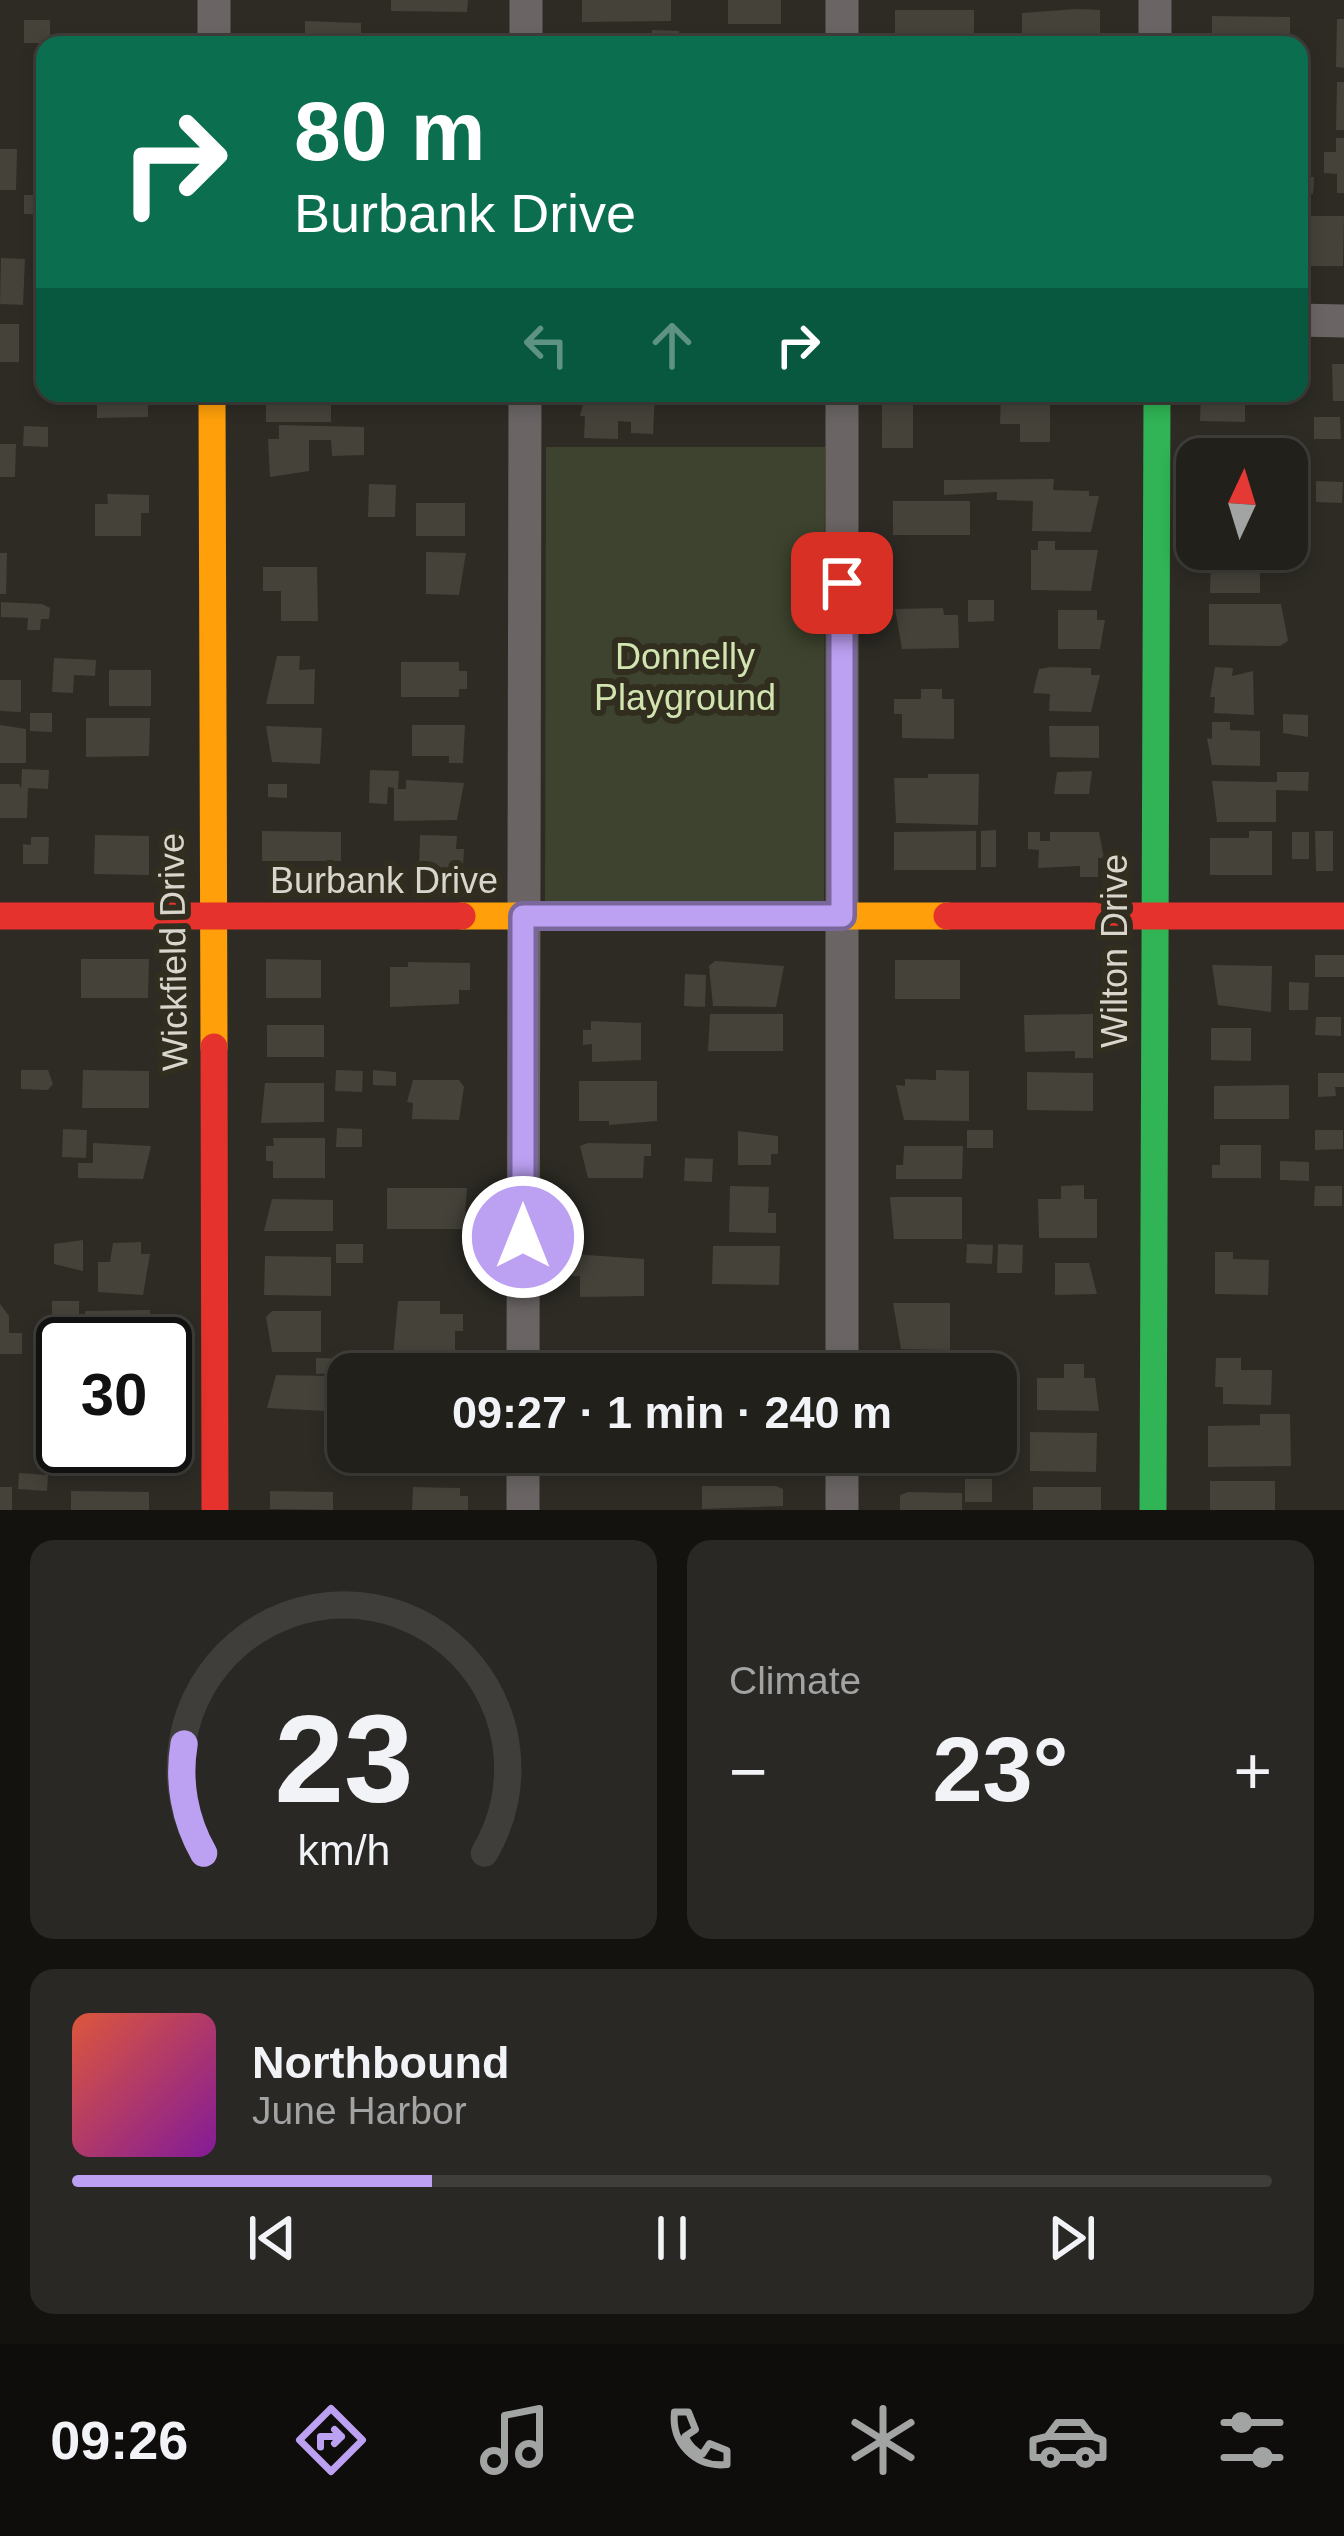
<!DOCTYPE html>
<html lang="en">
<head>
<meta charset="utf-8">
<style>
	:root { --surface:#22201b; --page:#2a2824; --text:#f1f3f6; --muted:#a2a3a3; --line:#3f3e3a; --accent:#bca0f2 }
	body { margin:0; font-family:Helvetica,sans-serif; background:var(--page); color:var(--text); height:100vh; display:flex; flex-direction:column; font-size:45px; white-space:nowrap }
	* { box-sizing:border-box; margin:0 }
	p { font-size:39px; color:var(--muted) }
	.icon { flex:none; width:66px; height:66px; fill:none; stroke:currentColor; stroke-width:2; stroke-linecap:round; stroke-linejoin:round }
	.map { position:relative; height:1510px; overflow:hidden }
	.details { display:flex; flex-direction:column; gap:30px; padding:30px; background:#13120f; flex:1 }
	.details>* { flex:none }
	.hud { position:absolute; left:36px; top:36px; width:1272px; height:366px; border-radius:24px; box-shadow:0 6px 18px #0003,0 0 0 3px var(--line); background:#0b6e4f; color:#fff; overflow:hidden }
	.needle { width:78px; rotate:4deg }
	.tools { position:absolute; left:1176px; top:438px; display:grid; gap:24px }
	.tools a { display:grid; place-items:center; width:132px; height:132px; border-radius:24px; background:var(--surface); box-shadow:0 6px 18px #0003,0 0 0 3px var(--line); font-size:60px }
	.speed { position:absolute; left:36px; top:1317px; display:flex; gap:24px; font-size:60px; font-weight:700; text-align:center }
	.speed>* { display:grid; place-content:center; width:156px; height:156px; border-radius:50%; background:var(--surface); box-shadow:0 6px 18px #0003,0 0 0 3px var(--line); line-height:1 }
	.speed .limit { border:6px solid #111; border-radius:18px; background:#fff; color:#111 }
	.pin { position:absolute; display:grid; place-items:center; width:102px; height:102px; color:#fff; margin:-51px; border-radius:24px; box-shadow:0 6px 18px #0006 }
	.me { position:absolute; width:132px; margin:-66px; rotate:0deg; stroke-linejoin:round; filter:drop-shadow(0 0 9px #0008) }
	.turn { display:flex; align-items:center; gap:42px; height:252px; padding:0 60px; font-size:54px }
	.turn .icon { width:156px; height:156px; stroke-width:2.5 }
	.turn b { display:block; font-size:84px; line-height:102px }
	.lanes { display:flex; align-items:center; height:114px; padding:0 60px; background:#0003; justify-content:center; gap:60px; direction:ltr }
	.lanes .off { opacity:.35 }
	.big { font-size:90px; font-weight:700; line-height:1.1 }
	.details .card { flex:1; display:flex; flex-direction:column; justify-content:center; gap:18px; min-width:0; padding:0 42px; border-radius:24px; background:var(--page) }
	.details .dial { align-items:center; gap:0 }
	.dial svg { height:312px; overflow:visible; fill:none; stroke:var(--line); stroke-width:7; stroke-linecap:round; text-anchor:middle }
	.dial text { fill:var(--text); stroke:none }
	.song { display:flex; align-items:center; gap:36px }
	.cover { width:144px; height:144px; border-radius:18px; background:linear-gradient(135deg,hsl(10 70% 55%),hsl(290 70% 35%)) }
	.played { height:12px; border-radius:6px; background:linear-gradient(90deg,var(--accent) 30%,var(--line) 30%) }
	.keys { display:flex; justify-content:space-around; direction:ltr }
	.heat { display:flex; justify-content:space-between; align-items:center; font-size:66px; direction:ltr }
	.details .tiles { flex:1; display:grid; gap:30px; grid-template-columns:1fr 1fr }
	.card:last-child { grid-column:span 2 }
	.trip { position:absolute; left:327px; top:1353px; width:690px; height:120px; border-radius:24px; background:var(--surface); box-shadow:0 6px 18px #0003,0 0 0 3px var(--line); font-weight:700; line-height:120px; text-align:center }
	.tabs { display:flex; height:192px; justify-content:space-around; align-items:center; background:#0e0d0b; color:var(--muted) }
	.tabs .icon { width:84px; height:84px }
	.tabs .active { color:var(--accent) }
	.tabs b { font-size:54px; color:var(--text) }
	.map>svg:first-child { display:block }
	.green { fill:#3d432e }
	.building { fill:#444239 }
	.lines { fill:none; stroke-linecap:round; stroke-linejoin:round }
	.street { stroke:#6a6564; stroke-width:33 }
	.fast { stroke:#30b455; stroke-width:27 }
	.slow { stroke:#ff9f0a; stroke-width:27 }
	.jam { stroke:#e5322d; stroke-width:27 }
	.route-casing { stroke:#7a689d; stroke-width:30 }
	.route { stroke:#bca0f2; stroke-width:21 }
	.labels { text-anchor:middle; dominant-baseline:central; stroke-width:12; stroke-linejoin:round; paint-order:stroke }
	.park-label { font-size:36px; fill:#d2e5b0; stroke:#312e20 }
	.street-label { font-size:36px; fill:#d8d6cd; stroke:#312e20 }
</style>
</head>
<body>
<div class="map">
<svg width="1344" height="1510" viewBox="0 0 1344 1510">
	<rect width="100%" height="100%" fill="#2d2b24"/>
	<!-- green -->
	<path class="green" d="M546,447h279l-1,459h-279z"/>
	<!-- building -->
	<g class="building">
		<path d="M391,0h77l-1,12 -76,-1z"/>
		<path d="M582,0h89v21l-89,1z"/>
		<rect x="728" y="0" width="53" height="24"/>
		<path d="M1077,9l23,1v35h-78v-32z"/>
		<rect x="895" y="10" width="79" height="35"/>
		<path d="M1212,16l78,1v28h-78z"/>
		<path d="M1337,19h7v49l-8,-1z"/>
		<rect x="24" y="20" width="26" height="23"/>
		<path d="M305,21l56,2v22h-96v-9l40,1z"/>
		<path d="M652,30l27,1v14h-27z"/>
		<path d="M83,33l67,1v11h-67z"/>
		<rect x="581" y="35" width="57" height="10"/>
		<path d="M1337,82h7v48h-8z"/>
		<path d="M1336,138h8v55h-7v-19l-13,-1v-21h12z"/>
		<path d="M0,149h17l-1,41h-16z"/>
		<path d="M1299,177h15l-1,17 -14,-1z"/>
		<path d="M24,195h21v20l-21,-1z"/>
		<path d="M1299,216h45l-1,50h-44z"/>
		<path d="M1,258l24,1 -2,46 -23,-1z"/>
		<rect x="0" y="324" width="19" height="38"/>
		<path d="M1332,364h12v37h-11z"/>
		<path d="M90,393h58v24l-51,1v-18h-7z"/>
		<rect x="266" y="393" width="65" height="29"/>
		<path d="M628,393h27l-2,41 -22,-1v-11l-13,-1v18l-34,-1 1,-22h-5l5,-19 43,1z"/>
		<rect x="882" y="393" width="31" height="55"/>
		<path d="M1001,393h49v49h-30v-18h-20z"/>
		<path d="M1201,393h44v29l-45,-1z"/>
		<path d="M1314,417h26l1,22h-27z"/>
		<path d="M279,425l85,2v28l-32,1 -1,-16h-22v31l-39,6 -2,-38h11z"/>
		<path d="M24,426l24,1v20l-25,-1z"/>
		<path d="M0,444h16l-1,33h-15z"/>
		<path d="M1054,479l-1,11 36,1v5h10l-8,36 -59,-1 1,-30 -36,-1v-8l-53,3v-15z"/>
		<path d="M1316,481l27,1 -1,21 -26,-1z"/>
		<path d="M369,484l27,1 -1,32h-27z"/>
		<path d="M107,494l42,1v18h-8v23h-46v-32h13z"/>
		<rect x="893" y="501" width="77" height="34"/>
		<rect x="416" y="503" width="49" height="33"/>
		<path d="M1038,541h17v9h43l-7,41 -60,-1v-40h7z"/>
		<path d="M1211,550h49v43h-50z"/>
		<path d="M426,552l40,1 -7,42 -33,-1z"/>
		<path d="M0,553h7l-1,41h-6z"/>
		<path d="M263,567h54l1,54h-37v-30h-18z"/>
		<path d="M968,600h26v21l-26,1z"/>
		<path d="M1,602l41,2 8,4 -1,11h-8l-1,11h-13l1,-12 -27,-1z"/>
		<path d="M1209,604h72l7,37 -8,5 -71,-1z"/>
		<path d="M943,608l1,7h14l1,33 -57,1 -7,-40z"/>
		<path d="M1058,610h39v10h8l-5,29h-42z"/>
		<path d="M277,656h23l-1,14 16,-1 -1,35h-48z"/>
		<path d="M54,658l42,2 -1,16 -21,-1 -1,18 -21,-1z"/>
		<path d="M401,662h58v9h8v18h-8v8h-58z"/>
		<path d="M1051,667l40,1v7h9l-9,37 -42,-1 1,-17 -17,-1 6,-24z"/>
		<path d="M1215,667l18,1 -1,8 21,-5 1,44 -40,-2 1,-16h-5z"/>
		<rect x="109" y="670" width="42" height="36"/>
		<path d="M0,680h21v32l-21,-1z"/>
		<path d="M921,689h21v10h12v40l-52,-1v-24h-8v-15h27z"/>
		<path d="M30,713h22v19l-22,-1z"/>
		<path d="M1283,714l25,1v22l-25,-4z"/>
		<path d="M86,718h64l-1,38 -63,1z"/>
		<path d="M1212,722h18v8l30,1v35l-48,-1 -5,-27 5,1z"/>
		<path d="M0,725l26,4v34h-26z"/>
		<path d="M412,725h53l-2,38h-14v-7h-37z"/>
		<path d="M266,726l56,2 -2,36 -48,-2z"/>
		<path d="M1049,726h50v32l-49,-1z"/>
		<path d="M22,769l27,1 -1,19 -20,-1 -1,30h-27v-34h19l2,5z"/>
		<path d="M370,770l29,1 -1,18h8v-9l58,3 -7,37 -63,1v-33l-6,-1 -1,17 -18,-1z"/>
		<path d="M1092,771l-3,23h-35l3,-22z"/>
		<path d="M1277,772h32l-1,19 -32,-1v32h-59l-5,-41 65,1z"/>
		<path d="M928,774h51l-1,51 -82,-2 -2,-45h34z"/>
		<path d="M268,784h19v14l-19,-1z"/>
		<path d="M996,830v37h-15v-36z"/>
		<path d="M262,831l79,1v29h-79z"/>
		<path d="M976,831v39h-82v-38z"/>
		<path d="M1249,831h23v44h-62v-37h39z"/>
		<path d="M1315,831h18v40h-17z"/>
		<path d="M1028,832h12v9h10v-9h49l5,26h-6v19h-18v-11l-42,2 1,-18 -11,-1z"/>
		<rect x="1292" y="832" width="17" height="27"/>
		<path d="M95,835l54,1v39l-55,-1z"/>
		<path d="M420,835l37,1 -1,13h8l-1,19h-44z"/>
		<path d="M31,837h18l-1,27h-25v-20l8,1z"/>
		<rect x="1315" y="955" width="29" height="22"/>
		<path d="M81,959h68l-1,39h-67z"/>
		<path d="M266,959l55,1v38h-55z"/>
		<rect x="895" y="960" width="65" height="39"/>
		<path d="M715,961l69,5 -8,41 -63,-1 -4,-40z"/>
		<path d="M408,962l62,1v27h-11v14l-69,3v-40h18z"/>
		<path d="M1212,965l60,1 -1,46 -53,-7z"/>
		<path d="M685,974l21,1 -1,32 -21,-1z"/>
		<path d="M1289,982l20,1 -1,27h-19z"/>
		<path d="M710,1014h73v37h-75z"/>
		<path d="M1093,1014v44h-18v-7l-50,1 -1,-37z"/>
		<path d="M1316,1017h25v19l-26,-1z"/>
		<path d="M591,1021l50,2v37l-49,2v-18l-9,1v-15h8z"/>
		<rect x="267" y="1025" width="57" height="32"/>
		<path d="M1211,1028h40v33l-40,-1z"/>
		<path d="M21,1070h27l5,14 -5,6 -27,-1z"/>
		<path d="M83,1070l66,1v37h-67z"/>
		<path d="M336,1070l27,1 -1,21 -27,-1z"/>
		<path d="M373,1070l23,2v14l-23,-1z"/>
		<path d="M936,1070l33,1v50l-65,-1 -8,-35 9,1v-7l31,1z"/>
		<path d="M1027,1072l66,1v38l-66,-1z"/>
		<path d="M1318,1073h26v14h-9l1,9 -18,1z"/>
		<path d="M413,1080h46l5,7 -5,33 -47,-1 1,-16 -6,-1z"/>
		<path d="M579,1081h78v40l-48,4v-4h-30z"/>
		<path d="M265,1083h59v39l-63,1z"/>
		<path d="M1289,1085v34h-75v-33z"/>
		<path d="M337,1128l25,1v18h-26z"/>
		<path d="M63,1129l24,1 -1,28 -24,-1z"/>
		<rect x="967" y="1130" width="26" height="18"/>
		<path d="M1315,1130h28v19l-28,1z"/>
		<path d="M738,1131l40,5v18h-7v11h-33z"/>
		<path d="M273,1138h52v40h-52v-17h-7v-15h8z"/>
		<path d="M93,1143l58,3 -8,33 -65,-1v-15h15z"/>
		<path d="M588,1143l63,1v12h-7l-1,22h-55l-8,-32z"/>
		<path d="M1220,1145h41v33h-49v-13h8z"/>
		<path d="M904,1146h59l-1,33h-66v-14h7z"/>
		<path d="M685,1158l28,1 -1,23 -28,-1z"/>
		<path d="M1280,1161l29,1v19l-29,-1z"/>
		<path d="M1084,1185v14h13v39h-58l-1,-39h23v-13z"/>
		<path d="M730,1186l39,1 -1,26h8v20l-47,-1z"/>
		<path d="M1315,1186h27v20h-28z"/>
		<path d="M387,1188h80l-3,41h-77z"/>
		<path d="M890,1197h72v42h-68z"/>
		<path d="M272,1199l61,1v31h-69z"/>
		<path d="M83,1240v31l-29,-7v-20z"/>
		<path d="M141,1242v12h9l-7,41 -45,-3v-30h12l3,-19z"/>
		<rect x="336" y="1244" width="27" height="19"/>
		<path d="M967,1244l26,1 -1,19 -26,-1z"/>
		<path d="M998,1244l25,1 -1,28h-25z"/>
		<path d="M713,1246h67l-1,39 -67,-1z"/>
		<path d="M1215,1252h18v7l36,1 -1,35 -53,-1z"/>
		<path d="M572,1254l72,5v37l-64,1v-21h-8z"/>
		<path d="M265,1256l66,1v39l-67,-1z"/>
		<path d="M1055,1263h34l8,31 -42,1z"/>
		<rect x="52" y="1301" width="27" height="23"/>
		<path d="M398,1301h42v13h23v17h-8v25h-62z"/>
		<path d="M893,1303h57v47l-49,-1z"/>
		<path d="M0,1304l9,12v17h13v21h-22z"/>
		<path d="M150,1310v18h-8v16h-56l-1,-33z"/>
		<path d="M272,1311h49v41h-49l-6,-35z"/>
		<path d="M316,1358l47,1v15l-28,6v-7l-19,1z"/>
		<path d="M1216,1358h25v12h31l-1,35 -48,-1v-17h-8z"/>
		<path d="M54,1360h9v27h-10z"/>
		<path d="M1064,1364h20v14h11l4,33 -62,-1v-32h27z"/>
		<path d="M276,1375l51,1v35l-60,-3z"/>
		<path d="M1260,1414h30l1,52 -83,1v-41l52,-1z"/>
		<path d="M53,1416l10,1v28l-11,-1z"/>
		<path d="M1030,1432l67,1 -1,39 -66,-1z"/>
		<path d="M93,1446h55v17l-4,8h-17v-8h-13v8h-21z"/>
		<path d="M564,1452h95v20l-90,-2z"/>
		<path d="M684,1452h28l-1,19 -27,-1z"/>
		<path d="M19,1473l29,2 -1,16 -29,-2z"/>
		<rect x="965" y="1479" width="27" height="23"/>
		<rect x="1210" y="1481" width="65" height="29"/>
		<path d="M702,1486h74l7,3v17l-81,3z"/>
		<rect x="0" y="1487" width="12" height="23"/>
		<path d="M413,1487l47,1v8h8v14h-56z"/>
		<rect x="1033" y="1487" width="68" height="23"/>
		<path d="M71,1491l78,1v18h-78z"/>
		<path d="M270,1491l63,1v18l-63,-1z"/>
		<path d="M908,1492l54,1v17h-62v-15z"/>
	</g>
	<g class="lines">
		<!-- street -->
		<g class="street">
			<path d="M842,0v45"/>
			<path d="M1155,0v45"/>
			<path d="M214,45v-45"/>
			<path d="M526,45v-45"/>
			<path d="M1299,320l45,1"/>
			<path d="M523,1374l2,-981"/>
			<path d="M842,1374v-981"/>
			<path d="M523,1452v58"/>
			<path d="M842,1510v-58"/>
		</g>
		<!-- fast -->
		<path class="fast" d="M1153,1510l4,-1117"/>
		<!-- slow -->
		<g class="slow">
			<path d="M212,393l2,654"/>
			<path d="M462,916h485"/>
		</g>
		<!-- jam -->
		<g class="jam">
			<path d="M0,916h462"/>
			<path d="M947,916h397"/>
			<path d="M214,1047l1,463"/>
		</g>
	</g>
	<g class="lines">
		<defs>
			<path id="route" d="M523,1237v-321h319v-333"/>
		</defs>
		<!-- route casing -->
		<use href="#route" class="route-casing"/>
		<!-- route -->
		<use href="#route" class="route"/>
	</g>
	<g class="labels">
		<!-- park labels -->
		<g class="park-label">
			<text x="685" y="656">Donnelly<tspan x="685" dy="41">Playground</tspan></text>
		</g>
		<!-- street labels -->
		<g class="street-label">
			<text x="384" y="880">Burbank Drive</text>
			<text transform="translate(1114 951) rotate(-90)">Wilton Drive</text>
			<text transform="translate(173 952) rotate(-91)">Wickfield Drive</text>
		</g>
	</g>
</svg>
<div class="tools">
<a><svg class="needle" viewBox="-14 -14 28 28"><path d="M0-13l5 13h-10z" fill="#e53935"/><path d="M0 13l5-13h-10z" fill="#a2a3a3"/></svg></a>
</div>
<div class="speed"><div class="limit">30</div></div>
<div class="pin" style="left:842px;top:583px;background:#d93025"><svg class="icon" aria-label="arrive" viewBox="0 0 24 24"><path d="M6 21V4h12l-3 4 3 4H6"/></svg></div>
<svg class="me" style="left:523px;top:1237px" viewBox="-20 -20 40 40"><circle r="17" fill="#bca0f2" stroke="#fff" stroke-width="3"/><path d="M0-11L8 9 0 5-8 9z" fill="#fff"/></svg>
<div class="trip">09:27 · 1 min · 240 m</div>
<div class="hud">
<div class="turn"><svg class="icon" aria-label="right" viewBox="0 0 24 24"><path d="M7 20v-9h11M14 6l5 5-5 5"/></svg><div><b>80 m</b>Burbank Drive</div></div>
<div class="lanes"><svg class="icon off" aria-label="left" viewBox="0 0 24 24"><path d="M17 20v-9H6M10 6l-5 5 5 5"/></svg><svg class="icon off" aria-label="ahead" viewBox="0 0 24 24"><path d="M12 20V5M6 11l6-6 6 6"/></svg><svg class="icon" aria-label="right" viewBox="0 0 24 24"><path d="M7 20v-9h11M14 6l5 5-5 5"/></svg></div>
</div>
</div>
<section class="details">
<div class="tiles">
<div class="card dial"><svg viewBox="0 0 100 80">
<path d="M14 69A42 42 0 1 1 86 69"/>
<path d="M14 69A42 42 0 0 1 9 41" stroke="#bca0f2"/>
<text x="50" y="56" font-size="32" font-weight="700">23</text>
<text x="50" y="72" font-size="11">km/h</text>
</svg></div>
<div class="card"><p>Climate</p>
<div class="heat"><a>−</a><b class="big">23°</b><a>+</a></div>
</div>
<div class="card">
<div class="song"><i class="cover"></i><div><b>Northbound</b><p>June Harbor</p></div></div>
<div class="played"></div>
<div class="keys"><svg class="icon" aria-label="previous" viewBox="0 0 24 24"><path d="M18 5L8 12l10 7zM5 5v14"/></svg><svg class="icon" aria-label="pause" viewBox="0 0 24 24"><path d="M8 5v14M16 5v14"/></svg><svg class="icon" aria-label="next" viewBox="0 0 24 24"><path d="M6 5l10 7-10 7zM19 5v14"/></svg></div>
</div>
</div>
</section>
<nav class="tabs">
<b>09:26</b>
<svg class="icon active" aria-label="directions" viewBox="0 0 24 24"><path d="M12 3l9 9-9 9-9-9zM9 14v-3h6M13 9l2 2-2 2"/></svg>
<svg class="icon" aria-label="music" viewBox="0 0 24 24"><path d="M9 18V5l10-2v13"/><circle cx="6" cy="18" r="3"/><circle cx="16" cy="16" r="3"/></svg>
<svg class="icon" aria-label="phone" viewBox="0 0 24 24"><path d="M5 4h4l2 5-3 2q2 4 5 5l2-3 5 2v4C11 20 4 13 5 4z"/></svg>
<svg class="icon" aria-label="climate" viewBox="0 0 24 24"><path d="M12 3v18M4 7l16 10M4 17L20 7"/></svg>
<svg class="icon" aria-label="car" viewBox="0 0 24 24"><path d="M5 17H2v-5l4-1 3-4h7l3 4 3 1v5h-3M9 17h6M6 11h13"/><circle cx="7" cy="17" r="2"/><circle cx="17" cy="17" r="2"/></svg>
<svg class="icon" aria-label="filters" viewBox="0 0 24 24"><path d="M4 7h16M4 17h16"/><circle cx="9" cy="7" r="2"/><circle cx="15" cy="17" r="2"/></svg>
</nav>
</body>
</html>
